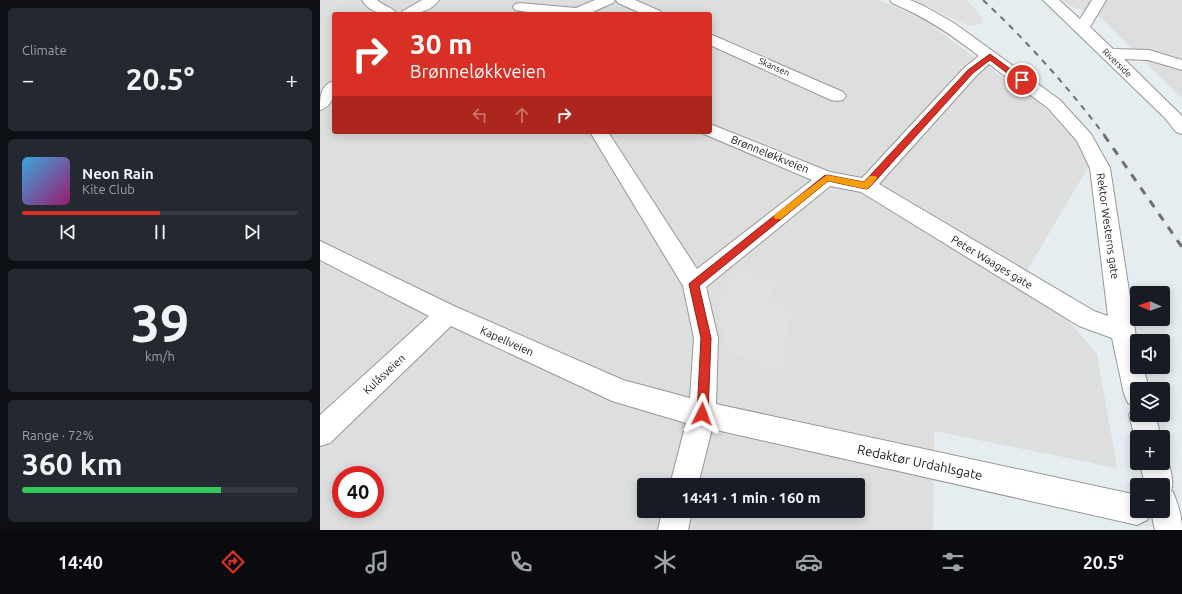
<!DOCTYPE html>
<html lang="en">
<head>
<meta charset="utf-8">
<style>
	:root { --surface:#171b24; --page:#242831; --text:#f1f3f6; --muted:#9ea1a6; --line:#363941; --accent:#d93025 }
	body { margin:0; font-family:Ubuntu,sans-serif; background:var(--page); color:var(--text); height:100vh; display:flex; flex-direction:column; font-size:15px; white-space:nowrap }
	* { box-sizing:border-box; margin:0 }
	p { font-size:13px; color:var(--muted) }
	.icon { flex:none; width:22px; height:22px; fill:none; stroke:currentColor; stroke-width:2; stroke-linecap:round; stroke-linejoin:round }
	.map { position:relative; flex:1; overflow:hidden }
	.drawer { display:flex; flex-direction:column; gap:8px; padding:8px; background:#0d0f14; width:320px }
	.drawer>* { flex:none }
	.top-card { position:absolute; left:12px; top:12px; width:380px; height:122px; border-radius:4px; box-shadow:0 2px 10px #0003; background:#d93025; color:#fff; overflow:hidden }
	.needle { width:26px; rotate:272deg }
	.tools { position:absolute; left:810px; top:286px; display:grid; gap:8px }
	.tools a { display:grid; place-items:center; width:40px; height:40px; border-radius:4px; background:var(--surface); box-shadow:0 2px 10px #0003; font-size:20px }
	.speed { position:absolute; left:12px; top:466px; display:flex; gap:8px; font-size:20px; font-weight:700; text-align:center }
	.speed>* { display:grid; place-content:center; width:52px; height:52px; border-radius:50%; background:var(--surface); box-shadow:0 2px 10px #0003; line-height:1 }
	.speed .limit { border:6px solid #d22; background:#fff; color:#111 }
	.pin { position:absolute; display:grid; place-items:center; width:34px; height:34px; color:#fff; margin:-17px; border:2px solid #fff; border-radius:50%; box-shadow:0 1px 4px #0007 }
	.me { position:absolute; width:44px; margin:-22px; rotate:3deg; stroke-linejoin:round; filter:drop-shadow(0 0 3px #0008) }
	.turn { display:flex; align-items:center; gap:14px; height:84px; padding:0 12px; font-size:18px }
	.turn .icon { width:52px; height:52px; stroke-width:2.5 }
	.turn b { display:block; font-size:28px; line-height:34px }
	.lanes { display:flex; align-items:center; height:38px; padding:0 12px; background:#0003; justify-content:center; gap:20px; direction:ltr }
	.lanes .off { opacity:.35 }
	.big { font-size:30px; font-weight:700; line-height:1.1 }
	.drawer .widget { flex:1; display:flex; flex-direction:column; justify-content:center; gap:6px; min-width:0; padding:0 14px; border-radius:6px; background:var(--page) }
	.drawer .dial { align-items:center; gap:0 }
	.dial b { font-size:52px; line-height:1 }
	.song { display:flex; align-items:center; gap:12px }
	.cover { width:48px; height:48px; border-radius:6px; background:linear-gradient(135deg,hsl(200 70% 55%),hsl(320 70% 35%)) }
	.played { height:4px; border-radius:2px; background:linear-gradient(90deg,var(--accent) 50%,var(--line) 50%) }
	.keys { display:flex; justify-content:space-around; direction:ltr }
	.heat { display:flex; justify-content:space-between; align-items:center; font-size:22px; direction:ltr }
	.charge { height:6px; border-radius:3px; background:linear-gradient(90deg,#34c759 72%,var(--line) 0) }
	.trip { position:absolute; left:317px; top:478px; width:228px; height:40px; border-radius:4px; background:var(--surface); box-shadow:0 2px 10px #0003; font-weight:700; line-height:40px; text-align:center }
	.tabs { display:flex; height:64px; justify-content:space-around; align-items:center; background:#090b0e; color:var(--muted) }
	.tabs .icon { width:28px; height:28px }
	.tabs .current { color:var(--accent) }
	.tabs b { font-size:18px; color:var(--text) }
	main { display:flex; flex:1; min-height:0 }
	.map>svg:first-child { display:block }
	.residential { fill:#dddede; fill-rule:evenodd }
	.parking { fill:#e0e0e0 }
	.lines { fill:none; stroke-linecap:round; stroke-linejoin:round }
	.minor-casing { stroke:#979797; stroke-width:2 }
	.minor { fill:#fff; fill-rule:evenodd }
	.rail-far1 { stroke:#6e6e6e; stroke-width:2; stroke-dasharray:6 6; stroke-linecap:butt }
	.rail { stroke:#6e6e6e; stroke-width:3; stroke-dasharray:8 8; stroke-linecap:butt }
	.route { fill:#d93025; stroke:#8d1f18 }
	.slow { fill:#f59e0b }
	.labels { text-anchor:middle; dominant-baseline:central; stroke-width:3; stroke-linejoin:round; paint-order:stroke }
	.far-street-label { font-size:9px; fill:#202020; stroke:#fff }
	.street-label { font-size:11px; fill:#202020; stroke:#fff }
	.near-street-label { font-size:13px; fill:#202020; stroke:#fff }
</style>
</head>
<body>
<main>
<section class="drawer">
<div class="widget"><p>Climate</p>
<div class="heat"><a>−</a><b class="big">20.5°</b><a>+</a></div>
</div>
<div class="widget">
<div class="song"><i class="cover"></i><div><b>Neon Rain</b><p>Kite Club</p></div></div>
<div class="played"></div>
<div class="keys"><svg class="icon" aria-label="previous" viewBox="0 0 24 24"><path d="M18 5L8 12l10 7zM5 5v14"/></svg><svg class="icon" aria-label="pause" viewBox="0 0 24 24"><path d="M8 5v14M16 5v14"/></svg><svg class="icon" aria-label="next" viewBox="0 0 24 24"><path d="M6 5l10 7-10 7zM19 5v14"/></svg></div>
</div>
<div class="widget dial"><b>39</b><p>km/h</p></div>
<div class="widget"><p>Range · 72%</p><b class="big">360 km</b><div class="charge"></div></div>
</section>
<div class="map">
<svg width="862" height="530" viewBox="0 0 862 530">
	<rect width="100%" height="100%" fill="#e6edf1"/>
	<!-- residential -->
	<g class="residential">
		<path d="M0,0h559l43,19 123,88 47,54 -66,111 71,82 20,114 -183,-37 -1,99h-613zM14,14h376v118h-376zM21,475h34v34h-34zM324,485h214v26h-214z"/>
		<path d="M742,0h120v99l-84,-84 -25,-8z"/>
	</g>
	<!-- parking -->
	<g class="parking">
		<path d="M594,0h53l13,15 3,6 -2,3 -13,2z"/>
		<path d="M423,270l33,11 -7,19 23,9 -12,65 -56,-25 -4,-54z"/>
	</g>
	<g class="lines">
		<defs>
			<g id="minor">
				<path d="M42,0h15c6,6 16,7 20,14 -15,0 -26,0 -35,-14z"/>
				<path d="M102,0h17c-9,13 -25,14 -38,14l2,-3z"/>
				<path d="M275,0h20l-2,3c-8,3 -17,8 -26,11 -13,3 -58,-1 -72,-4l-2,-3 2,-3 5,-1 56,5z"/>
				<path d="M296,0h19l25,11 2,3h-19l-25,-11z"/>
				<path d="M570,0h20l14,6 30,17 106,77 31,34 19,34 27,175v24h6l6,22h-12v26h18l6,22h-24v8l-8,-30 5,-10 -6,-2 -4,-9 -12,-56 -33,-12 -218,-134 -31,-6 -124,101 12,51 -2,66 421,91v16h26v-26h-18l-5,-22h23v-10c6,9 12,27 8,38l2,1c5,12 9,24 9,38h-27l-4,-18 -4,8 -10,5 -425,-96 -14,56h-28l16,-62 -74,-22 -161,-75 -121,117 -10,3v-31l109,-99 -109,-56v-19l136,66 167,73 67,18 4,-60 -11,-52 -93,-154h18l89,137 115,-89 -108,-46 -2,-2h8v-8l120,48 32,6 102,-110 15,-12c-28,-22 -54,-39 -87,-53zM669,64l59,44 29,33 13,27 18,148 -14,-5 -215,-127 97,-108z"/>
				<path d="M723,0h16l21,19 12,-19h14l-16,27 23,22 36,1 33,10v10l-34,-10 -24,-1 58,57v18l-6,-2 -11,-14z"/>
				<path d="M390,34l133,58 3,4 -3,4 -6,1 -6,-1 -121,-55z"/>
				<path d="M14,81c0,12 0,25 -14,29 0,-13 0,-25 14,-29z"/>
				<path d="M342,511h30l-4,19h-30z"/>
			</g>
		</defs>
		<!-- minor casing -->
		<use href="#minor" class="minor-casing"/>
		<!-- minor -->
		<use href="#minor" class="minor"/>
		<!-- rail-far1 -->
		<path class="rail-far1" d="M663,0c45,42 85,87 122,136"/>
		<!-- rail -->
		<path class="rail" d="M784,135l78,112"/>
	</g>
	<!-- route -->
	<path class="route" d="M670,54l34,25v3h-5l-29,-22 -17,13 -104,115 -3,1 -38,-8 -129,105 12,52 -3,76 -2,3 -4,2 -3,-2 -2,-3 4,-76 -12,-54 2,-2 133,-106 3,-1 37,7 104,-112z"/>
	<!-- slow -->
	<path class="slow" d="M507,175l37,7 6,-6h6l1,2 -8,10 -3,1 -38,-8 -47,38h-6l-1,-2 1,-3z"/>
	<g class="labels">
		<!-- far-street labels -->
		<g class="far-street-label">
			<text transform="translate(797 63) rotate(44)">Riverside</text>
			<text transform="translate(454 67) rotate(24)">Skansen</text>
		</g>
		<!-- street labels -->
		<g class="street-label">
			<text transform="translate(450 154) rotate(22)">Brønneløkkveien</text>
			<text transform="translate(788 226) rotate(82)">Rektor Westerns gate</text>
			<text transform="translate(672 262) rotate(31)">Peter Waages gate</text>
			<text transform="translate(187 341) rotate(24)">Kapellveien</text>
			<text transform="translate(64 374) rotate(-43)">Kulåsveien</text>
		</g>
		<!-- near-street labels -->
		<g class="near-street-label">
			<text transform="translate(600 462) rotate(12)">Redaktør Urdahlsgate</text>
		</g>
	</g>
</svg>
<div class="tools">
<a><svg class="needle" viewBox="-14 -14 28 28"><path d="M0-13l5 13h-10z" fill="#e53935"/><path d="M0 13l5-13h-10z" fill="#9ea1a6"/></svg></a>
<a><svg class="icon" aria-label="sound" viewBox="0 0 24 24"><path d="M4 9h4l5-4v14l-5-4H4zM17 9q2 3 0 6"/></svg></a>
<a><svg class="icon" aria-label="layers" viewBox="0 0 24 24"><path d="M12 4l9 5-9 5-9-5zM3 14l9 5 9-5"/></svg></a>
<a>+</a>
<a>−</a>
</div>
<div class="speed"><div class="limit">40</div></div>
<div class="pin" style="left:702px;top:80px;background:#d93025"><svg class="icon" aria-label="arrive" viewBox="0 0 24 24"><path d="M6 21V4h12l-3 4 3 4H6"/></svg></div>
<svg class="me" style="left:382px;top:414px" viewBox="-20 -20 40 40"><path d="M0-17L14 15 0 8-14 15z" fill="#d93025" stroke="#fff" stroke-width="4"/></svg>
<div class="trip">14:41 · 1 min · 160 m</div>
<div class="top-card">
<div class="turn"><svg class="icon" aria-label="right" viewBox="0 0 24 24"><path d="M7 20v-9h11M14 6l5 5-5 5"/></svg><div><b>30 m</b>Brønneløkkveien</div></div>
<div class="lanes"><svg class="icon off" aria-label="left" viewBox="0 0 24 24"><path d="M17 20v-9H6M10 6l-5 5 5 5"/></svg><svg class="icon off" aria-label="ahead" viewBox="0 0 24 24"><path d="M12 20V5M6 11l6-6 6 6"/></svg><svg class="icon" aria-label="right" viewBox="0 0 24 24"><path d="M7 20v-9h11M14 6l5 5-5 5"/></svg></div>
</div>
</div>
</main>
<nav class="tabs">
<b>14:40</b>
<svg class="icon current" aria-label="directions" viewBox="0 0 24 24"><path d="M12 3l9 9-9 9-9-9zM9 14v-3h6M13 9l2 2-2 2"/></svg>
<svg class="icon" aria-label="music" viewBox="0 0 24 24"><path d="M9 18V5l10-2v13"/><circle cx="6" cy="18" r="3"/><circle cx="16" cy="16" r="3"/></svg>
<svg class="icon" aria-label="phone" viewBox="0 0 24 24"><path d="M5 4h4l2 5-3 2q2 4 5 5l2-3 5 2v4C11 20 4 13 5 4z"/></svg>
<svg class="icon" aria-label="climate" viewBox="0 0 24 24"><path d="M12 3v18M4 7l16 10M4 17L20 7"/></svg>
<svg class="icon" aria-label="car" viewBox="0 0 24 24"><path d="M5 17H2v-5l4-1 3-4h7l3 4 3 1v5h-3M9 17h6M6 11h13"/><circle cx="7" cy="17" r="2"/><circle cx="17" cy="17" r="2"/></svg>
<svg class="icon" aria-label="filters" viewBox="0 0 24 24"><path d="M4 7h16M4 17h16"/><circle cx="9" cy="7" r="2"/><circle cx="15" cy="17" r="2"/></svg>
<b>20.5°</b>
</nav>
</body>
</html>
